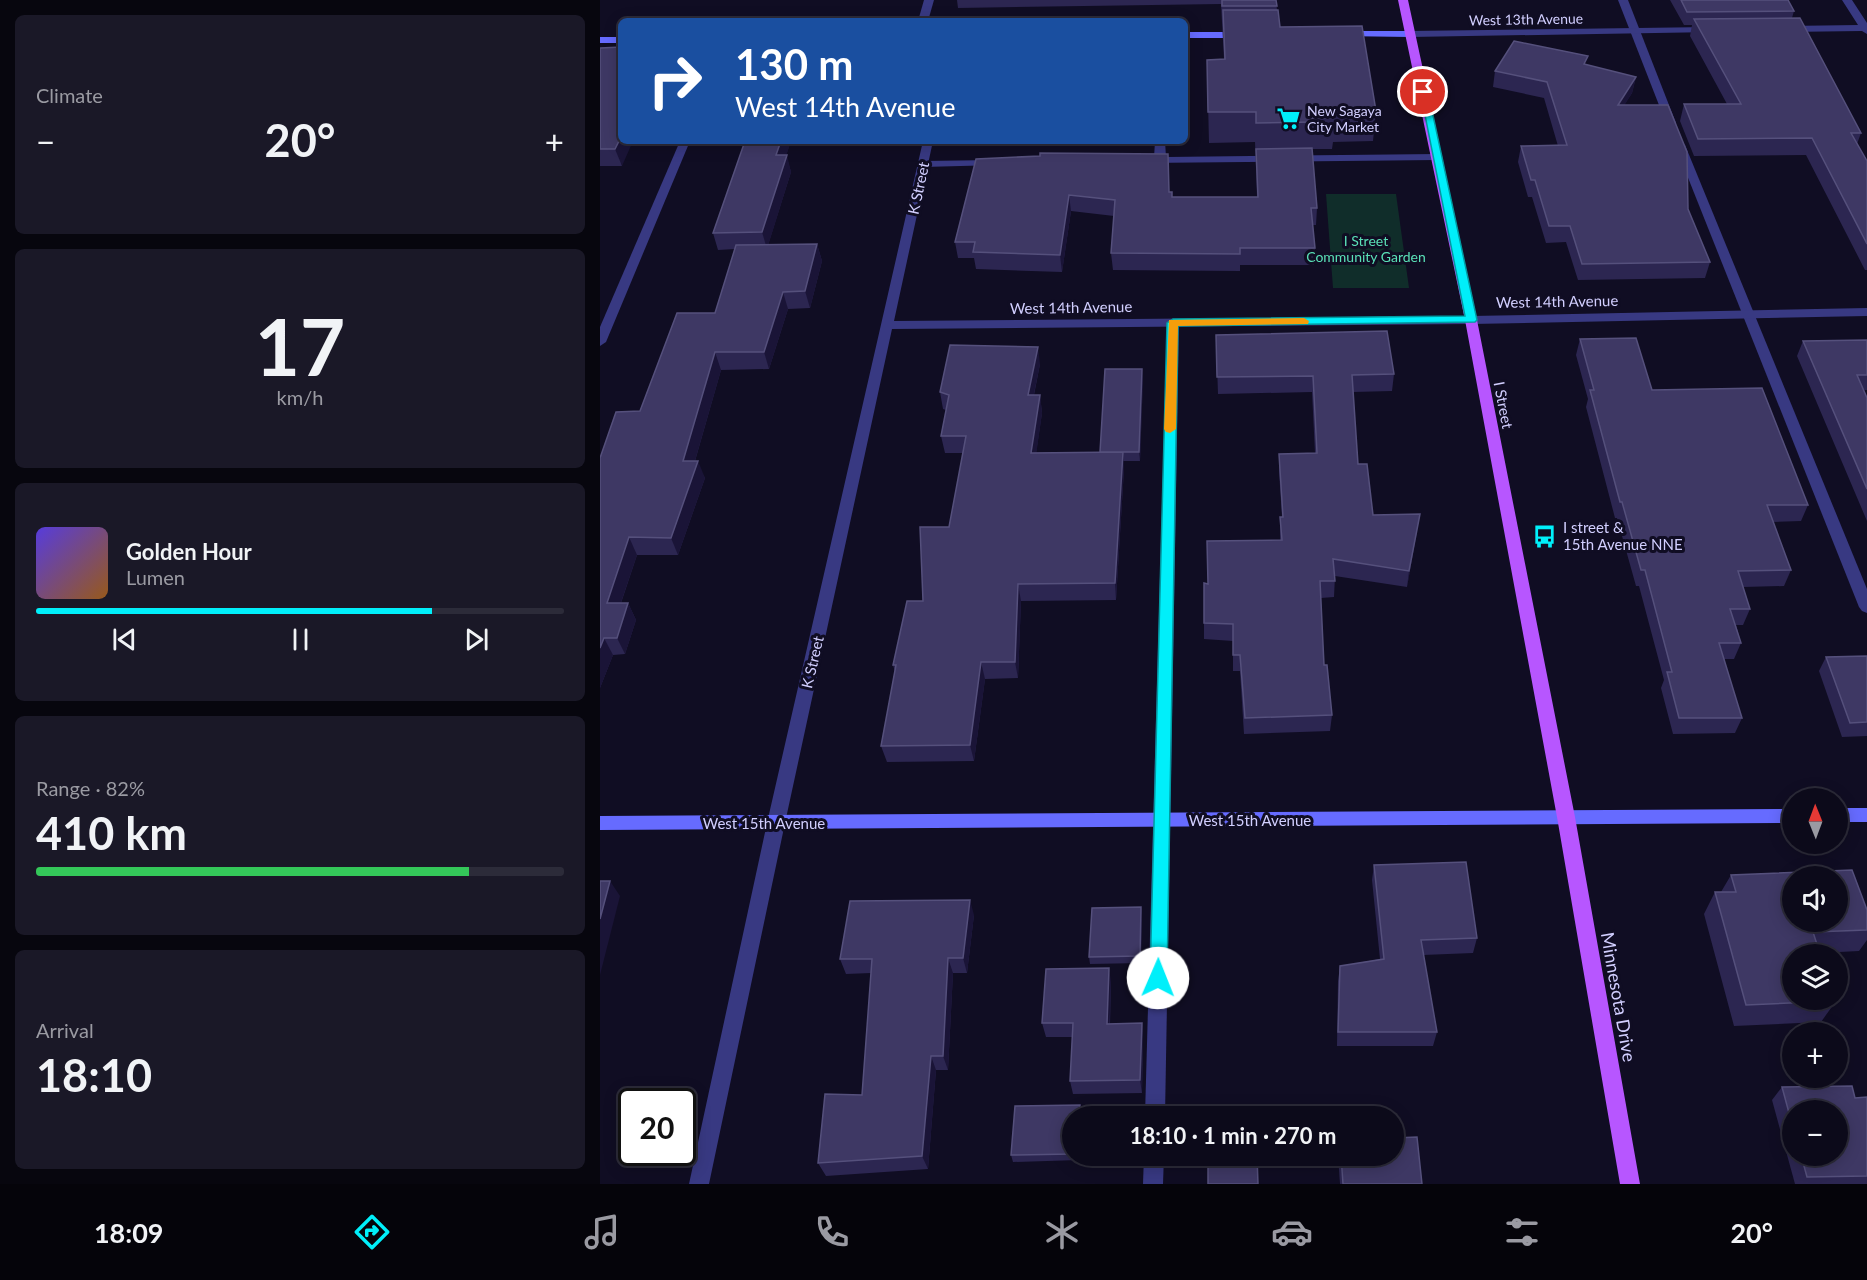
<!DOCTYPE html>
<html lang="en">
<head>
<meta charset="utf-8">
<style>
	:root { --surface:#0c0a1a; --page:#1a1827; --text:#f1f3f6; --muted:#9a9aa2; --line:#2c2b39; --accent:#00effa }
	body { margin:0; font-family:Lato,sans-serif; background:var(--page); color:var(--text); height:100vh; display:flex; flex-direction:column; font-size:22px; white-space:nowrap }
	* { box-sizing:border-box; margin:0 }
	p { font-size:20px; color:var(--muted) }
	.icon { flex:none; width:33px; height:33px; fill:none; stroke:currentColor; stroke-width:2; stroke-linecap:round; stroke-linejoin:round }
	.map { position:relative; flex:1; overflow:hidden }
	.sheet { display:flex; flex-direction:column; gap:15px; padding:15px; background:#07060e; width:600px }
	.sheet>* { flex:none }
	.top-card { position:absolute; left:18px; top:18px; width:570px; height:126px; border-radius:9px; box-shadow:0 3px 15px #0003,0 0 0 2px var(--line); background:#1a4fa0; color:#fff; overflow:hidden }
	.needle { width:39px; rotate:359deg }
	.controls { position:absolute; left:1182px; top:788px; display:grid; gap:12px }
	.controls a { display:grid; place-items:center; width:66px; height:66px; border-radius:50%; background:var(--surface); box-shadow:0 3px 15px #0003,0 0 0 2px var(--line); font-size:30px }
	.speed { position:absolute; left:18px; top:1088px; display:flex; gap:12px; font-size:30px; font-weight:700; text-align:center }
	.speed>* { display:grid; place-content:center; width:78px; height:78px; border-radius:50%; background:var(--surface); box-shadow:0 3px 15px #0003,0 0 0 2px var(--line); line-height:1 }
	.speed .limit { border:3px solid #111; border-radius:9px; background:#fff; color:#111 }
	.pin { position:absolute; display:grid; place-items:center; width:51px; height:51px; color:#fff; margin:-26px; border:3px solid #fff; border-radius:50%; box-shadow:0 2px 6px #0007 }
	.me { position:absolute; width:66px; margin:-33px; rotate:1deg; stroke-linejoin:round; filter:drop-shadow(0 0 4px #0008) }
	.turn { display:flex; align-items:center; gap:21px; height:126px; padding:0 18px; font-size:27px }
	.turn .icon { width:78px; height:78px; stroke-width:2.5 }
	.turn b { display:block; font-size:42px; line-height:51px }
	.big { font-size:45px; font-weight:700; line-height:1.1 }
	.sheet .card { flex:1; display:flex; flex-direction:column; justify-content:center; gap:9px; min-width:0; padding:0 21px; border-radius:9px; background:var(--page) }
	.sheet .dial { align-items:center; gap:0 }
	.dial b { font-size:78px; line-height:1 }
	.song { display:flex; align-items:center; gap:18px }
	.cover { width:72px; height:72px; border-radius:9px; background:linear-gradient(135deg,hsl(250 70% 55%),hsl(30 70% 35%)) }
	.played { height:6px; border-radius:3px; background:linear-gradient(90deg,var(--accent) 75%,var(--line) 75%) }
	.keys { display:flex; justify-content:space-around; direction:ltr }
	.heat { display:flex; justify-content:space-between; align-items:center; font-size:33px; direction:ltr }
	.charge { height:9px; border-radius:4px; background:linear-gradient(90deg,#34c759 82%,var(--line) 0) }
	.trip { position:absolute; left:462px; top:1106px; width:342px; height:60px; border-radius:30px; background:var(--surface); box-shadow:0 3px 15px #0003,0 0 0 2px var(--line); font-weight:700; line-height:60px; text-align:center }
	.tab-bar { display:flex; height:96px; justify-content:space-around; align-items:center; background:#05040a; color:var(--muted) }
	.tab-bar .icon { width:42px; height:42px }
	.tab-bar .active { color:var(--accent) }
	.tab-bar b { font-size:27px; color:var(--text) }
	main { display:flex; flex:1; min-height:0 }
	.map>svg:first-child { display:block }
	.green { fill:#102d2a }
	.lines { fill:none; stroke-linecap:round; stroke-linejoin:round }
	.lane { fill:#383982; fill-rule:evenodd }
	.street { fill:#383982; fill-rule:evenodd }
	.secondary { fill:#666bff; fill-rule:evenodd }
	.primary { fill:#b756ff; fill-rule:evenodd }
	.wall { fill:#2c2651; fill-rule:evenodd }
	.shaded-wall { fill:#1a1437 }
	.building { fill:#3e3864; stroke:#55507c; stroke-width:1.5; fill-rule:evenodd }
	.route { fill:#00effa; stroke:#009ba2; stroke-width:1.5 }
	.slow { fill:#f59e0b }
	.labels { text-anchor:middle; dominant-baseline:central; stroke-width:6; stroke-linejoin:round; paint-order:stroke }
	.far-street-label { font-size:14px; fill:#d2cfff; stroke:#100d23 }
	.far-poi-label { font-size:14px; fill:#d2cfff; stroke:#100d23; text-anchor:start }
	.far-park-label { font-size:14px; fill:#5ae0b7; stroke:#100d23 }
	.street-label { font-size:15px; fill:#d2cfff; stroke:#100d23 }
	.poi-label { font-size:15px; fill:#d2cfff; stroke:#100d23; text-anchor:start }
	.near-street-label { font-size:18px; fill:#d2cfff; stroke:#100d23 }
</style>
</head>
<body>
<main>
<section class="sheet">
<div class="card"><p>Climate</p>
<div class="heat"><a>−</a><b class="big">20°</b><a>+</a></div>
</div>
<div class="card dial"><b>17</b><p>km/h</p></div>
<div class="card">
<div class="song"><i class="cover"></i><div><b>Golden Hour</b><p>Lumen</p></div></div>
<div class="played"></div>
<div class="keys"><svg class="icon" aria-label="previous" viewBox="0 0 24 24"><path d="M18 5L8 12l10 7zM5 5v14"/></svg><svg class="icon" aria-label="pause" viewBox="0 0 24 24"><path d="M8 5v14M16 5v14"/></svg><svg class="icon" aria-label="next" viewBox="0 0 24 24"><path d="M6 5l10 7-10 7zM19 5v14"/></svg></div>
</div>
<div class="card"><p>Range · 82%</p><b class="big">410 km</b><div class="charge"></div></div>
<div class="card"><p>Arrival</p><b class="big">18:10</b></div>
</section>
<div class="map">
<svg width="1267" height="1184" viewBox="0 0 1267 1184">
	<rect width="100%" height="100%" fill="#100d23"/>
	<!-- green -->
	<path class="green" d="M726,194h70l13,94h-76z"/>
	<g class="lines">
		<!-- lane -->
		<g class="lane">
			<path d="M324,0h10l-6,21h-10z"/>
			<path d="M1018,0h10l48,123 -1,2h-8l-1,-2z"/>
			<path d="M80,141h10l-84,201 -6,4v-19z"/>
			<path d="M555,141h10l1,16 271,-3 6,3 -6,3 -293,3v-4l10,-1z"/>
			<path d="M1080,142l5,3 182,444v24l-5,-2 -3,-4 -184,-462z"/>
			<path d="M395,160l6,3 -2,2 -76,2 -6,-3 6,-3z"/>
			<path d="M573,319l6,4 -14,793h-20l22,-793z"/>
			<path d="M544,1155h20l-1,29h-20z"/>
		</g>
		<!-- street -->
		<g class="street">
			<path d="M1242,0h10l15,23v11l-5,-3 -76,1 -5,-3 5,-3 72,-1z"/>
			<path d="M1111,27l3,1v4l-304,5 -5,-3 5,-3z"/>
			<path d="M323,141h10l-39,180 577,-5 396,-8v8l-396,8 -579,5 -107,494 -76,361h-20l78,-361z"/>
		</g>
		<!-- secondary -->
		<g class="secondary">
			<path d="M744,31h66l5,3 -5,3 -70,-1 -1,-2z"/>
			<path d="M585,32h57l5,3 -5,3h-57z"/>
			<rect x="0" y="37" width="21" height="6"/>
			<rect x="1238" y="808" width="29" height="14"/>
			<path d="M1192,809v14l-1192,7v-14z"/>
		</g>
		<!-- primary -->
		<path class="primary" d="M798,0h10l69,320 98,497 65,367h-20l-63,-367 -92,-497z"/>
	</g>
	<!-- wall -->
	<g class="wall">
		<path d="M357,0h319l1,10 3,17 96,84 -3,30 -40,1 -1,7h-20l5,59 -1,17h-3l2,23 -1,17h-74v6l-127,-1 -2,-17 3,-37 -43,-5 -9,61 -86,-3 -2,-11h-16l-3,-16 21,-83 193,33 3,5h85l-2,-55 -46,1 -2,-83 17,-1 -3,-55 -263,4z"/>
		<path d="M1070,0h118l6,11 -2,7 69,115 -4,11 10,17v109h-2l-59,-115 -112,1 -14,-35 4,-17h43l-37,-68 2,-11h-8z"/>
		<path d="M0,48l22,118h-22z"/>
		<path d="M987,65l49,12 -4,16 -8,12 64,104 22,53 -5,16 -127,2 -12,-38 -20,1 -14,-46h-4l-10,-35 3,-16h37l-14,-48 -51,-11 2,-16z"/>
		<path d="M145,141h46l-5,14 5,17 -23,73 49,-1 5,17 -12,47 -22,1 -19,60 -48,1 -26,91 10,17 -27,77h-41l-16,48h7l8,17 -11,34 -12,1 -13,33v-230l40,-47 75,-98 20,-64 -17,1 -5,-17z"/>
		<path d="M616,335l178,39 -2,17 -39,1 5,72 15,51 44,16 -10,56 -72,-11 -1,21 -13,1 3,67 8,50 -2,16 -86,3 -4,-63h-7v-30l-29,-2v-16l4,-39 72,-44v-23h2l-3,-46v-17l36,-1 -3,-61 -94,2z"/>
		<path d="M980,339l72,51 156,115 -7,16 -28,1 18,48 -7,16 -41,1 7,22 -7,16h-7l5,18 -7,16h-10l18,59 -7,15 -62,1 -12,-46 3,-8 -25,-94h-3l-19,-68h-2l-29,-111 2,-8 -12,-44z"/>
		<path d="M1267,340v50h-3l3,8v123l-70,-165 6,-15z"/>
		<path d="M440,364l-6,31h6l2,18 -6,40 64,-1 43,-74 -3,83h-17l1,8 -8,131 -95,1 -3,77 -33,1 -11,82 -87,1 -6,-16 14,-74 -2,-7 30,-64 26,-74 14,-74h-18l-4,-17 5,-26 -3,-1 -3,-17z"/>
		<path d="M1267,656v80l-25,1 -23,-66 7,-14z"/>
		<path d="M774,865l103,73 -4,15 -50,2 14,77 -4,14h-96l1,-65 2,-15 40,-7 -8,-79z"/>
		<path d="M1131,875l136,35v30l-8,11 -39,2 16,48 -15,21 -87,4 -30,-112 11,-22h6z"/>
		<path d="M541,907l1,8 -1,48 -51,1 -1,-7z"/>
		<path d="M374,915l-7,58h-14l-5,97h-12l-8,99 -102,7 -8,-13 44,-68 9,-122 -25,1 -6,-15z"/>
		<path d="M511,982l-1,42 32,-1 1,14 -1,56 -69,1 -3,-13 3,-44h-27l-4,-14z"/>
		<path d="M1182,1087l73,11 12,-1v87h-72l-23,-84zM1192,1110l46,45h-46z"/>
		<path d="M480,1105l1,7 -9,4v39h7v5l-66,2 -2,-7z"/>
		<path d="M738,1155h56l28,29h-82z"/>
	</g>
	<!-- shaded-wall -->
	<g class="shaded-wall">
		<path d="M1036,77l-4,16 -18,29 4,-17z"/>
		<path d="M21,137v4h12l-11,25 -7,-17z"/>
		<path d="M181,141h10l-10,31 -5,-17z"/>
		<path d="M187,155l4,17 -24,77 -5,-17z"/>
		<path d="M469,195l2,16 -9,61 -2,-17z"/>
		<path d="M217,244l5,17 -12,47 -5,-17z"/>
		<path d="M183,292l5,17 -19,60 -5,-17z"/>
		<path d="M438,347l2,17 -10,49 -2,-18z"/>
		<path d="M115,352l6,18 -31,108 -7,-17z"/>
		<path d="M542,369l1,9 -3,83 -1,-9z"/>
		<path d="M440,395l2,18 -8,57 -3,-17z"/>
		<path d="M523,452l1,17 -8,131 -1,-17z"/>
		<path d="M98,461l7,17 -27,77 -7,-17z"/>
		<path d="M820,514l-3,17 -10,56 2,-16z"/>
		<path d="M29,537l8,18 -22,65 -8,-17z"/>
		<path d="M418,584l3,17 -3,77 -3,-16z"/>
		<path d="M28,603l8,17 -11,34 -8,-16z"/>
		<path d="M4,638l9,17 -13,33v-40z"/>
		<path d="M381,662l4,17 -11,82 -4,-16z"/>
		<path d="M10,881l10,15 -20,79v-56z"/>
		<path d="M370,900l4,15 -7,58 -4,-15z"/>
		<path d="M541,907l1,8 -1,48 -1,-7z"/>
		<path d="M348,958l5,15 -5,97 -5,-14z"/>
		<path d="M509,968l2,14 -2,56 -2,-14z"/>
		<path d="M542,1023l1,14 -1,56 -2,-13z"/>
		<path d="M331,1056l5,14 -8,99 -6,-13z"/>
	</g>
	<!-- building -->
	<g class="building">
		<path d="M622,0h54l1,6h-55z"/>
		<path d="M1081,0h107l6,11 -107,1z"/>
		<path d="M623,10h55l2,17 82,-1 14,85h-43l1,7h-22v4l-56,1v-11h-48l-1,-52 18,-1z"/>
		<path d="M1200,18l61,115h-10l16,28v83l-55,-106 -114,1 -14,-35h57l-47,-85z"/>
		<path d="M914,41l74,15 -4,8 52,13 -18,28h50l19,47 1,57 22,53 -128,2 -12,-38h-21l-14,-46h-4l-10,-34 46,-1 -20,-63 -52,-11z"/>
		<path d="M21,47v90l-6,12h-15v-101z"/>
		<path d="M145,141h36l-5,14h11l-25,77 -49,1z"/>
		<path d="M712,148l5,60h-6l4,40h-75v6l-129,-1 4,-53 -46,-5 -9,60 -87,-3 2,-10h-20l21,-83 64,-3v-3l128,1 1,38h3v5h86l-2,-48z"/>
		<path d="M217,244l-12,47 -22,1 -19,60h-49l-32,109h15l-27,77 -42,-1 -22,66h21l-11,35h-13l-4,10v-190l16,-46 24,-1 37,-98h38l21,-68z"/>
		<path d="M787,331l7,43 -42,1 6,89h9l6,51 47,-1 -11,57 -76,-12 2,22h-15l4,84h3l5,50 -87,3 -5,-63h-7v-31l-29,-1v-40l4,1 -1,-43 75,-1 -2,-23h3l-4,-63 38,-1 -4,-77 -96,1 -1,-42z"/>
		<path d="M1036,338l16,52 110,-2 46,117h-41l24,65 -53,1 12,38h-20l11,34h-22l23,75h-63l-12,-46h5l-27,-102h-4l-19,-68h-2l-30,-112h4l-14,-51z"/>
		<path d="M1267,340v35h-10l10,23v91l-64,-148z"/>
		<path d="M350,345l88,2 -10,48h12l-9,58 92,-1 -8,131 -97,1 -3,78h-34l-11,83 -89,1 15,-81h-3l14,-64h16l-3,-74h29l17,-91h-25l8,-41 -9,-3z"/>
		<path d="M505,369h37l-3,83h-39z"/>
		<path d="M1267,656v66l-17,1 -24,-66z"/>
		<path d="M866,862l11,76 -56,2 16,92h-99l2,-66 44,-7 -10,-94z"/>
		<path d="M1252,870l15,40v20l-54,2 7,22h-28v45h43l1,2 -90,4 -31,-113h21l-5,-17zM1192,876h46v45h-46z"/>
		<path d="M0,881h10l-10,38z"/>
		<path d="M370,900l-7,58h-15l-5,98h-12l-9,100 -104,7 7,-69 37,1 10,-136h-32l10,-58z"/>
		<path d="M541,907l-1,49 -51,1 3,-49z"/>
		<path d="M509,968l-2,56 35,-1 -2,57 -70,1 3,-58h-31l4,-54z"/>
		<path d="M1252,1086l3,12 12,-1v79l-60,1 -6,-22h37v-45h-46v14l-10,-37z"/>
		<path d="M480,1105l-1,11h-7v38l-61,1 4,-49z"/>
		<path d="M817,1137l5,47h-79l-2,-29h53v-17z"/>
		<path d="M608,1155h49l1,29h-50z"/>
	</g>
	<!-- route -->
	<path class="route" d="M820,90l8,2 49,228 -2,2 -297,4 -11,652 -3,6 -6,2 -6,-2 -2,-6 17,-655 6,-4 292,-3z"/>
	<!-- slow -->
	<path class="slow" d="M704,318l5,3 -1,3 -130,2 -2,103 -6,4 -4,-1 -2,-3 5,-109z"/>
	<!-- icons -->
	<defs>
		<symbol id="supermarket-bare" viewBox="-9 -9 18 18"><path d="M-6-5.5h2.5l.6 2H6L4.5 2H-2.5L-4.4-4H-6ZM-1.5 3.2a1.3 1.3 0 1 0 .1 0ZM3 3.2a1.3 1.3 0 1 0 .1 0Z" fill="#00effa" stroke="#100d23" stroke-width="2.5" paint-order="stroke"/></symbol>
		<symbol id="bus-bare" viewBox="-9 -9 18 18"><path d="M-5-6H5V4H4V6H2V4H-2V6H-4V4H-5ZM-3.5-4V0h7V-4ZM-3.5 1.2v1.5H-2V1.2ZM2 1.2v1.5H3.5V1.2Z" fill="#00effa" stroke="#100d23" stroke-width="2.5" paint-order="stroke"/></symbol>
	</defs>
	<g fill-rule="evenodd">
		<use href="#supermarket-bare" x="672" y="102" width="33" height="33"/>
		<use href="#bus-bare" x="928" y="520" width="33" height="33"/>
	</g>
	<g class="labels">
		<!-- far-street labels -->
		<g class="far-street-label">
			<text transform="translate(926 19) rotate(-1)">West 13th Avenue</text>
		</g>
		<!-- far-poi labels -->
		<g class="far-poi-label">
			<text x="707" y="110">New Sagaya<tspan x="707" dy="16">City Market</tspan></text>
		</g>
		<!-- far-park labels -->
		<g class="far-park-label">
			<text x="766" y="240">I Street<tspan x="766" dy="16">Community Garden</tspan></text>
		</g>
		<!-- street labels -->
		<g class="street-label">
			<text transform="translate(318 188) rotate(-78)">K Street</text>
			<text transform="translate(957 301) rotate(-1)">West 14th Avenue</text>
			<text transform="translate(471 307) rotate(-1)">West 14th Avenue</text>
			<text transform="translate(904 405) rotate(79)">I Street</text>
			<text transform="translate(212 662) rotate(-77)">K Street</text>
			<text x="650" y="820">West 15th Avenue</text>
			<text x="164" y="823">West 15th Avenue</text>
		</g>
		<!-- poi labels -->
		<g class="poi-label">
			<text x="963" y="527">I street &amp;<tspan x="963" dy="17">15th Avenue NNE</tspan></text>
		</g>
		<!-- near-street labels -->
		<g class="near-street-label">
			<text transform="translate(1019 997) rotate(80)">Minnesota Drive</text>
		</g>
	</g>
</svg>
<div class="controls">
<a><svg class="needle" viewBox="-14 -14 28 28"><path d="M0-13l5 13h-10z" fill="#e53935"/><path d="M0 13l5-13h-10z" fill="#9a9aa2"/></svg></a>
<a><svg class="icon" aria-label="sound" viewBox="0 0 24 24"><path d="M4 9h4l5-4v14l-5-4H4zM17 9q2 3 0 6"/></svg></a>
<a><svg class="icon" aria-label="layers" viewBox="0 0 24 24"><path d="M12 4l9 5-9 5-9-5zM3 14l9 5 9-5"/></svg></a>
<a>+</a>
<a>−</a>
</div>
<div class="speed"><div class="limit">20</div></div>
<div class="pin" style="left:823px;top:92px;background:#d93025"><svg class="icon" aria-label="arrive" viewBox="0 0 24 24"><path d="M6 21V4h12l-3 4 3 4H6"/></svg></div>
<svg class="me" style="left:558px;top:978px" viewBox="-20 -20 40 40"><circle r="19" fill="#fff"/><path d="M0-13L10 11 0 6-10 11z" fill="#00effa"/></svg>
<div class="trip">18:10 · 1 min · 270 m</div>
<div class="top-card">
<div class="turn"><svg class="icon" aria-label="right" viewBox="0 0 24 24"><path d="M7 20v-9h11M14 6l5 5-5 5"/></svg><div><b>130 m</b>West 14th Avenue</div></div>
</div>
</div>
</main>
<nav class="tab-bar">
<b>18:09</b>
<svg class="icon active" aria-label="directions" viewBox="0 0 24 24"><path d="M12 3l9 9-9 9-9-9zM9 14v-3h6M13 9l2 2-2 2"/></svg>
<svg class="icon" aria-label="music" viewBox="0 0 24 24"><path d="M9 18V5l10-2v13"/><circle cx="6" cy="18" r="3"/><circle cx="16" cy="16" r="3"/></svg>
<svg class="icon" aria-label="phone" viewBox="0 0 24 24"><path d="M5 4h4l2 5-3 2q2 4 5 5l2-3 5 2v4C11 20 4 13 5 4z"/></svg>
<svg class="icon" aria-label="climate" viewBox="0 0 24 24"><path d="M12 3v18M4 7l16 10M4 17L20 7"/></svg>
<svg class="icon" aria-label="car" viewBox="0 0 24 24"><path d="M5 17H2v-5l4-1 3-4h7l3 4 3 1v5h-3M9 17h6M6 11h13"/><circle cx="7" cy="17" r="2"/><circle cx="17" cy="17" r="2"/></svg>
<svg class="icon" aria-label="filters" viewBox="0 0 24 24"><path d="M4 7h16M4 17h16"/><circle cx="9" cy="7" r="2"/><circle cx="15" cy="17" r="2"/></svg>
<b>20°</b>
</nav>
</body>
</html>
